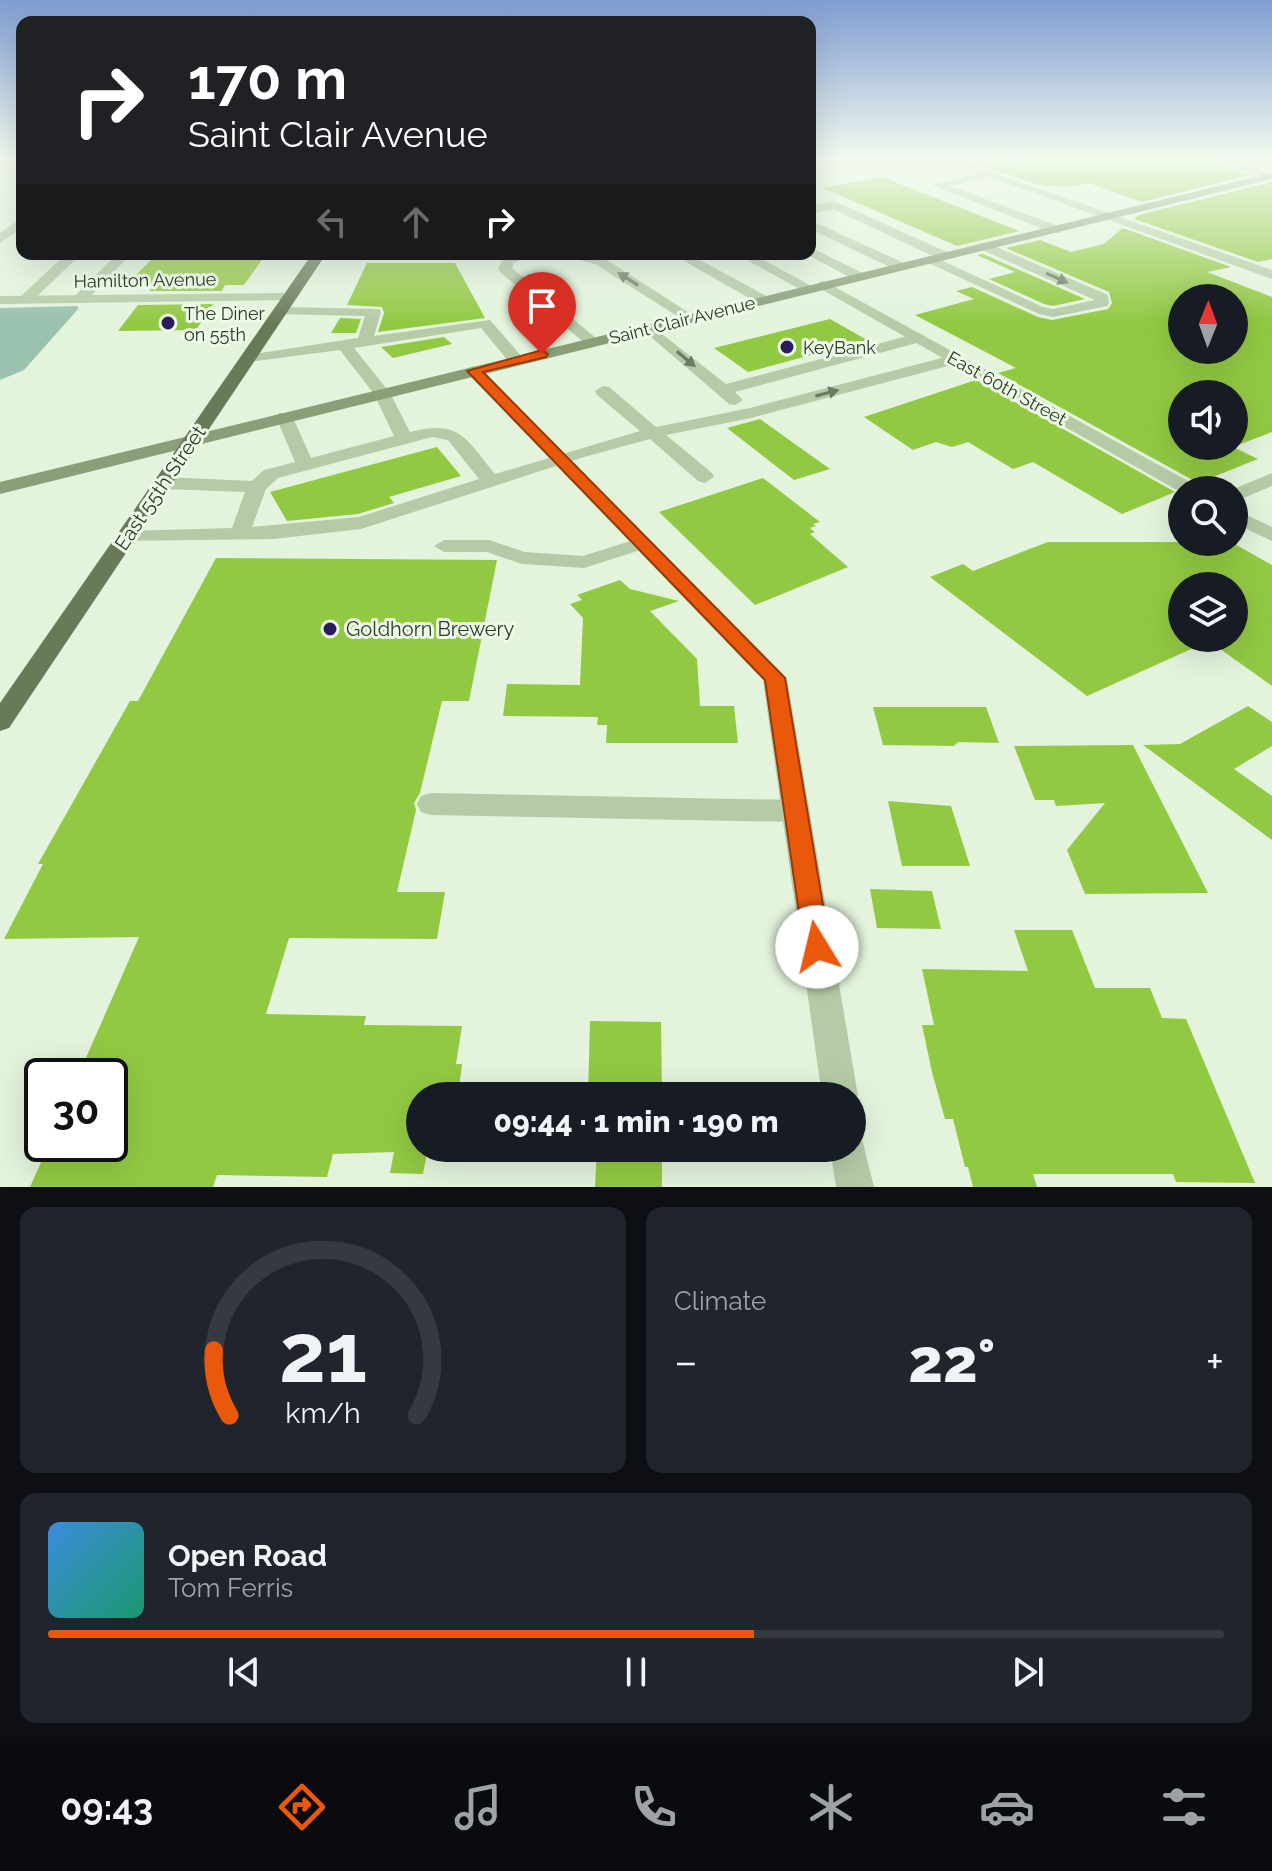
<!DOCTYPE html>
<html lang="en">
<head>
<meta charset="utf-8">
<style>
	:root { --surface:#171b24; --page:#20242c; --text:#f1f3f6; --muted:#9ea1a6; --line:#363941; --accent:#ea580c }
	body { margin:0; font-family:Raleway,sans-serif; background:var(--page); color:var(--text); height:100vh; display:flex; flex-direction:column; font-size:30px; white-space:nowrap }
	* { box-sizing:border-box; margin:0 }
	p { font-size:26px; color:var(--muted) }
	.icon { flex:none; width:44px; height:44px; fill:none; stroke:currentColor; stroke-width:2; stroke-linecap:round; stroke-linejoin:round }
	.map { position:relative; height:1187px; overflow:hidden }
	.side { display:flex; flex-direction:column; gap:20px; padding:20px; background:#0d0f14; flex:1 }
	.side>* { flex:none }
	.hud { position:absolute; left:16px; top:16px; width:800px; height:244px; border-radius:16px; box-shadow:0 8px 32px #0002; background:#202124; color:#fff; overflow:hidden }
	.needle { width:52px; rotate:1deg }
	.fabs { position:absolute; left:1168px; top:284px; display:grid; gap:16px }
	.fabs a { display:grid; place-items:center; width:80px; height:80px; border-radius:50%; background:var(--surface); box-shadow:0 8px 32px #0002; font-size:40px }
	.speed { position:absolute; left:24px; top:1058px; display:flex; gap:16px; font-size:40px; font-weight:700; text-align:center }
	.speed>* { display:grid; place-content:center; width:104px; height:104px; border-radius:50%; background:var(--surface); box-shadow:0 8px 32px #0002; line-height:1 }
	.speed .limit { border:4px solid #111; border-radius:12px; background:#fff; color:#111 }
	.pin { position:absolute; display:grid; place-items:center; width:68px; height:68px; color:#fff; margin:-82px -34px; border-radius:50% 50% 50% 0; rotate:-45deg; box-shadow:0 0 8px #0007 }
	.pin .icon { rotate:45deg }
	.me { position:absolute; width:88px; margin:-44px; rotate:351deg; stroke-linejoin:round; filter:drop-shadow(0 0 6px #0008) }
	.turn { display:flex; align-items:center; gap:28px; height:168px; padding:0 40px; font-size:36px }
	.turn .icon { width:104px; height:104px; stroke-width:2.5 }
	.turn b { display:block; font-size:56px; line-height:68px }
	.lanes { display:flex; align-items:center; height:76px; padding:0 40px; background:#0003; justify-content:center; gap:40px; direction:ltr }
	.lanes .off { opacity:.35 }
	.big { font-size:60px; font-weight:800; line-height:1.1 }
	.side .tile { flex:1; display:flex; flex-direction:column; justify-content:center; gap:12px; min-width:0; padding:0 28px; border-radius:16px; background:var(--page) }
	.side .dial { align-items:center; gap:0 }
	.dial svg { height:208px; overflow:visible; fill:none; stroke:var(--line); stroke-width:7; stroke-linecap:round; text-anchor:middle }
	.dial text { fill:var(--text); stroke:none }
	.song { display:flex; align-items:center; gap:24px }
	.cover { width:96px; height:96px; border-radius:12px; background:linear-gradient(135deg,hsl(210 70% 55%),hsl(160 70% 35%)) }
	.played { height:8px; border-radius:4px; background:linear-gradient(90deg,var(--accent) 60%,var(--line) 60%) }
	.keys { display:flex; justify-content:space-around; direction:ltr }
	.heat { display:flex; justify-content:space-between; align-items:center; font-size:44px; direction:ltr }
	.side .tiles { flex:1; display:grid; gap:20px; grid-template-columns:1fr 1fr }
	.tile:last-child { grid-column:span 2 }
	.trip { position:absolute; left:406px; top:1082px; width:460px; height:80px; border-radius:40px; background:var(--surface); box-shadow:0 8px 32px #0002; font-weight:800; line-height:80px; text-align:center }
	.menu { display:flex; height:128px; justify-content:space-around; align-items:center; background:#090b0e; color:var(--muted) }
	.menu .icon { width:56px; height:56px }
	.menu .active { color:var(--accent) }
	.menu b { font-size:36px; color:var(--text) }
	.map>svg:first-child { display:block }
	.green { fill:#9bc2af }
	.building { fill:#92c943; fill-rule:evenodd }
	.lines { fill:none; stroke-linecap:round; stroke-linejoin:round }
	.service { fill:#b5cba7; fill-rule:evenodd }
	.minor { fill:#b5cba7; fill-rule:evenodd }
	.secondary { fill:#8a9f78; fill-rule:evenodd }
	.primary { fill:#697a59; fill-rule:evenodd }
	.oneway { fill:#6c7a61 }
	.route { fill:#ea580c; stroke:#983908; stroke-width:2 }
	.poi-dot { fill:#2b1c5b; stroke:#eefae8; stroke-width:3 }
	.labels { text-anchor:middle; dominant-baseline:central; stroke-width:6; stroke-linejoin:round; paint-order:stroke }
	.far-street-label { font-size:18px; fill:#303828; stroke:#eefae8 }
	.far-poi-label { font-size:18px; fill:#303828; stroke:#eefae8; text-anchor:start }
	.street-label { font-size:20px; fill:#303828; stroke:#eefae8 }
	.poi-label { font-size:20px; fill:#303828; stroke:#eefae8; text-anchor:start }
</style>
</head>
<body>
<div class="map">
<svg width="1272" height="1187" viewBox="0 0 1272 1187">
	<rect width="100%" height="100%" fill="#e3f3dc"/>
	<!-- green -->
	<path class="green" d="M77,306l2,2 -55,62 -24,10v-72z"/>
	<!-- building -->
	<g class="building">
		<path d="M984,157h213l53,18 -108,27 -53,-19 -20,4 -30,-2 -56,-19z"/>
		<path d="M882,177l137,54 -62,15 -134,-58z"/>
		<path d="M1272,182v77l-14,3 -124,-43 5,-4z"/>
		<path d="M1123,228l108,39 -24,5 65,25v135l-39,15 25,12 -60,24 -200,-110 18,-5 -101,-53 59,-16 -18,-8 16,-4 66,30 14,3 56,-11 4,-6 -3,-11 -103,-44 34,-8 31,12 33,-8zM1182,298h52v52h-52zM1182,394h52v52h-52z"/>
		<path d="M157,254h109l-22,31h-19l-3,6h-73l4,-4h-29z"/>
		<path d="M983,254l102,45 -32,7 -9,-2 -55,-25 26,-7 -38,-17z"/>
		<path d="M367,263h88l30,55 -107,14 6,-19 -2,-6 -35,-2z"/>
		<path d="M213,304l-17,26 -78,1 20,-26z"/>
		<path d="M340,318l21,1 -5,14h-25z"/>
		<path d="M830,319l37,21 -119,32 -34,-24z"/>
		<path d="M444,337l8,7 -59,14 -12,-11z"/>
		<path d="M976,380l199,112 -53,22 -89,-52 -20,7 -45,-27 -16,5 -16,-5 -23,8 -49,-33z"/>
		<path d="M760,419l70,50 -36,11 -67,-52z"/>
		<path d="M437,447l24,29 -72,21 5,6 -36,11 -71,7 -17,-29z"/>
		<path d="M763,478l57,44 -7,2 3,2 -6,2 5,4 -5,2 38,33 -93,38 -96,-93z"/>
		<path d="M1048,542h183l41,23v121l-63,-45 -122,55 -157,-119 33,-13 10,7zM1182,586h52v52h-52z"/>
		<path d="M216,558l281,2 -28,141h-27l-22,92 -6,10 2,7 -19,82h48l-8,47 -148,-1 -23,76 100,2 -2,9 98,1 -6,38h6l-4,32h-38v52h30l-1,5h-22l-4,21 -33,-1 4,-21 -61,2 -6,23 -110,-2 -4,12h-183l19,-43h61v-68h-32l61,-139 -135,2 39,-75h-5l92,-163h8z"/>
		<path d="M620,580l10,9 49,12 -29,10 47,48 3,47h34l4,37h-132l1,-18h-10l1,-8 -95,-1 4,-32 73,1 3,-67 -13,-14 12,-4 -5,-5z"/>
		<path d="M1248,706l24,16v24l-38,23 38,27v44l-129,-95 37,-1z"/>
		<path d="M873,707h113l13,36 -41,-1 -4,4 -71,-1z"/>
		<path d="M1133,745l9,18 66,130 -123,1 -18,-44 38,-47 -49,3 -2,-6h-19l-21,-54z"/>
		<path d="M888,801l63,5 19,60h-68z"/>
		<path d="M870,889l62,2 9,38 -64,-1z"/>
		<path d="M1014,930h58l23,58h55l12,30 24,1 69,164 -79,-1 -3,-8h-140l4,13h-64l-5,-20h-3l-12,-48h-8l-13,-47 -10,-47h12l-12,-56 106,2z"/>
		<path d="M590,1021l71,1 1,74h-74z"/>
		<path d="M597,1148h65v39h-67z"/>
	</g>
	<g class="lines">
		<!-- service -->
		<g class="service">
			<path d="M1200,157h15l57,16v6z"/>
			<path d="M988,171l4,1v4l-42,10 111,41v6h-8l-121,-48z"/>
			<path d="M834,201l115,52 2,3 -12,3 -106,-50 -23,5v-8z"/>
			<path d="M22,218v10l-22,15v-10z"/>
			<path d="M810,220l96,44 2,3 -12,3 -86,-41z"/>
			<path d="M985,242l123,53 1,8 -2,3 -54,11 -14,-3 -117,-54 12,-3 109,50 10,2 42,-9 -115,-51v-6z"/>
			<path d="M810,247l55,27 2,3 -12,3 -49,-26h4z"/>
			<path d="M66,254h15l-51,49h-10v-6z"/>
			<path d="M117,254h14l-46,48h-10v-6z"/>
			<path d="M514,254h19l-19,9 -2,5 85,71v6h-10l-87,-73 -2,-3 5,-11z"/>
			<path d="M554,254l50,4 93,60 -2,3h-10l-90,-57z"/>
			<path d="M689,254l79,43 2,3 -7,4 -5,-1 -74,-42v-6z"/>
			<path d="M736,254h17l64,35 -12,3z"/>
			<path d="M281,307l98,2 2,3 -7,24 116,-16 32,37v6h-12l-29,-35 -127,20 36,45 20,39c50,-13 56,7 85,42l145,-43 -43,-36 -2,-4 8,-5 6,1 47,40 94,-19 207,-54 8,5 -2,3 -212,56 -85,17 46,38 2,4 -9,6 -7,-2 -48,-42 -66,18 -223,72 -87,10 -154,2 -3,-4 3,-4 7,-2 105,-3 13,-36 -82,-3 -10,-6 10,-6 89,4 12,-11 31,-8 -19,-45 3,-4h12l20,45 83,-22 -20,-42 -34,-44 -99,13v-6l6,-2 111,-17 7,-22 -89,-2v-6zM432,437l16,3 31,39 -120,38 -107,10 14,-38 12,-11z"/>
			<path d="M649,324l77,60 193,-51 8,5 -3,3 -189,51 8,8 -8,5 -6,-1 -85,-73v-6z"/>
			<path d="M643,537l10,6 -3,4 -66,21 -62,-4 -35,-12h-43l-10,-6 10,-6h45l36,12 58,4z"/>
			<path d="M431,793l365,7 10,3 4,8 -4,8 -10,3 -365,-7 -10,-3 -4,-8 4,-8z"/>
		</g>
		<!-- minor -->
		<g class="minor">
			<path d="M934,157h14l324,113v9z"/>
			<path d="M824,281l373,205 3,4h-18v3l-363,-205v-6z"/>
			<path d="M290,293l7,4 -2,3 -295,4v-8z"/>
			<path d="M474,366l6,2 307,310 71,418 -6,12v-12h-30l-59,-416 -295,-306v-6z"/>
			<path d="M1272,473v13l-38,16v-12h-3z"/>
			<path d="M1234,509l38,18v14l-38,-18z"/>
			<path d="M852,1131l9,4 13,52h-38l-6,-39h22z"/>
		</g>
		<!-- secondary -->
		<path class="secondary" d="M1272,173v6l-1272,315v-12z"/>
		<!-- primary -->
		<path class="primary" d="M312,254h14l-317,474 -9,3v-28z"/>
	</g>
	<!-- one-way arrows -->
	<defs><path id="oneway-solid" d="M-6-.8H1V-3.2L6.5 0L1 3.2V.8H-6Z" transform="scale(2)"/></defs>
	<g class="oneway">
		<use href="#oneway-solid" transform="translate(1057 278) rotate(24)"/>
		<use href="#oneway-solid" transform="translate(628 279) rotate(-148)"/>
		<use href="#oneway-solid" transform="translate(686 359) rotate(40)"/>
		<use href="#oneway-solid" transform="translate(827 393) rotate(-15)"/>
	</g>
	<!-- sky -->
	<linearGradient id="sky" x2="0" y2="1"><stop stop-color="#809dd2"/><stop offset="0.49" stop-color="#f2faef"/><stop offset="1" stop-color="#f2faef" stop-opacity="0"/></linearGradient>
	<rect width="1272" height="323" fill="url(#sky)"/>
	<!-- route -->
	<path class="route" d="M542,350l6,4 -2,3 -63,15 302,306 45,269 -3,8 -10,3 -9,-3 -4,-8 -39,-267 -298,-309z"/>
	<!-- markers -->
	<g class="poi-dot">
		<circle cx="168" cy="323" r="8"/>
		<circle cx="787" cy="347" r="8"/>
		<circle cx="330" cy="629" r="8"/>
	</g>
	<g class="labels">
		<!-- far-street labels -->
		<g class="far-street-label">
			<text transform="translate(145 280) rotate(-1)">Hamilton Avenue</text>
			<text transform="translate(682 320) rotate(-14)">Saint Clair Avenue</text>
			<text transform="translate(1007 388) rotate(29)">East 60th Street</text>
		</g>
		<!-- far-poi labels -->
		<g class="far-poi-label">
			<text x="184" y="313">The Diner<tspan x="184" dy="21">on 55th</tspan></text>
			<text x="803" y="347">KeyBank</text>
		</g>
		<!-- street labels -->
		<g class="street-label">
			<text transform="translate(160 488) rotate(-56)">East 55th Street</text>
		</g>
		<!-- poi labels -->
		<g class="poi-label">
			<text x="346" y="629">Goldhorn Brewery</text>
		</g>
	</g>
</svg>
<div class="fabs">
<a><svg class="needle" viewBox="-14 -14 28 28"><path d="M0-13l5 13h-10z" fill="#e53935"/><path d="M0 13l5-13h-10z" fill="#9ea1a6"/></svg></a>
<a><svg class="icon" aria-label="sound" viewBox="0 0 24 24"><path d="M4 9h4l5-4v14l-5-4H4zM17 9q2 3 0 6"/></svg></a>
<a><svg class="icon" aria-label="search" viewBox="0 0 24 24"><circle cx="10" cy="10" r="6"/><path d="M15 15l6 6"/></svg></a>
<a><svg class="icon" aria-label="layers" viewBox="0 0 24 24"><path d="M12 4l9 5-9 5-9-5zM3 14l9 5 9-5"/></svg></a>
</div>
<div class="speed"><div class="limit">30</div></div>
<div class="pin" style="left:542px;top:354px;background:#d93025"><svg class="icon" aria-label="arrive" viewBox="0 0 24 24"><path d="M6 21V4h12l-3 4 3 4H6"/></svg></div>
<svg class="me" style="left:817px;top:947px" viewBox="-20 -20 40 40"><circle r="19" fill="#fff"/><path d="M0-13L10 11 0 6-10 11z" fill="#ea580c"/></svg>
<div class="trip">09:44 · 1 min · 190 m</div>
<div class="hud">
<div class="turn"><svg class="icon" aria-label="right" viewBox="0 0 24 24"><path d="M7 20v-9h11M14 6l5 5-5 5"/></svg><div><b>170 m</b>Saint Clair Avenue</div></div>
<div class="lanes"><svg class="icon off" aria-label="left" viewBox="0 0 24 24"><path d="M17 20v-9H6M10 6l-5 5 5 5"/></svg><svg class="icon off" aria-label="ahead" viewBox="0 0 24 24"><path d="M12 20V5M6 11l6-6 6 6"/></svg><svg class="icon" aria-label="right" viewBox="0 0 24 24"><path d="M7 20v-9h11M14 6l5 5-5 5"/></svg></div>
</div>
</div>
<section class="side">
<div class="tiles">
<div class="tile dial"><svg viewBox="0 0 100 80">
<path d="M14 69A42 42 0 1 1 86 69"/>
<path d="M14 69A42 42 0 0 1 8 44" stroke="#ea580c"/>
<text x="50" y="56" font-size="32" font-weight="700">21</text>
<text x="50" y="72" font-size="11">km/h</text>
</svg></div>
<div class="tile"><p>Climate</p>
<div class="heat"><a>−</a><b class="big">22°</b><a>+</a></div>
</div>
<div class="tile">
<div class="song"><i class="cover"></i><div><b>Open Road</b><p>Tom Ferris</p></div></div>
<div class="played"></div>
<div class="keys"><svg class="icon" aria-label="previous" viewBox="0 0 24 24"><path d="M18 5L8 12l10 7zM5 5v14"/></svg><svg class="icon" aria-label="pause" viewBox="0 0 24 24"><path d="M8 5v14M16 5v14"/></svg><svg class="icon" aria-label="next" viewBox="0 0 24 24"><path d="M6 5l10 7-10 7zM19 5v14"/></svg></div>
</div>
</div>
</section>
<nav class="menu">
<b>09:43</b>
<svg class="icon active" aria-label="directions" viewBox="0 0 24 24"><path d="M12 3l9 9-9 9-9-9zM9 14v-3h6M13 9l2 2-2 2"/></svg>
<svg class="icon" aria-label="music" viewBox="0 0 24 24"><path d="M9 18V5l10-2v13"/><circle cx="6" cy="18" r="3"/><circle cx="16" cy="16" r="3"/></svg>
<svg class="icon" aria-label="phone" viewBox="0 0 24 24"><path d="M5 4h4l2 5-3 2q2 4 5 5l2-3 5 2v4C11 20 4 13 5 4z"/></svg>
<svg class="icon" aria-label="climate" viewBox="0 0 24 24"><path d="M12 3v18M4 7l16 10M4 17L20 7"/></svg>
<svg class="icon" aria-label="car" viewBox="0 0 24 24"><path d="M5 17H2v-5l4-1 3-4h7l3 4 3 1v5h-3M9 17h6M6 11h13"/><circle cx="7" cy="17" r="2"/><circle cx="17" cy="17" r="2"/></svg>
<svg class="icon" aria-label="filters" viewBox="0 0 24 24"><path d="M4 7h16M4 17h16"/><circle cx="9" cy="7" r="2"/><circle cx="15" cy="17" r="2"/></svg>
</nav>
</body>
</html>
